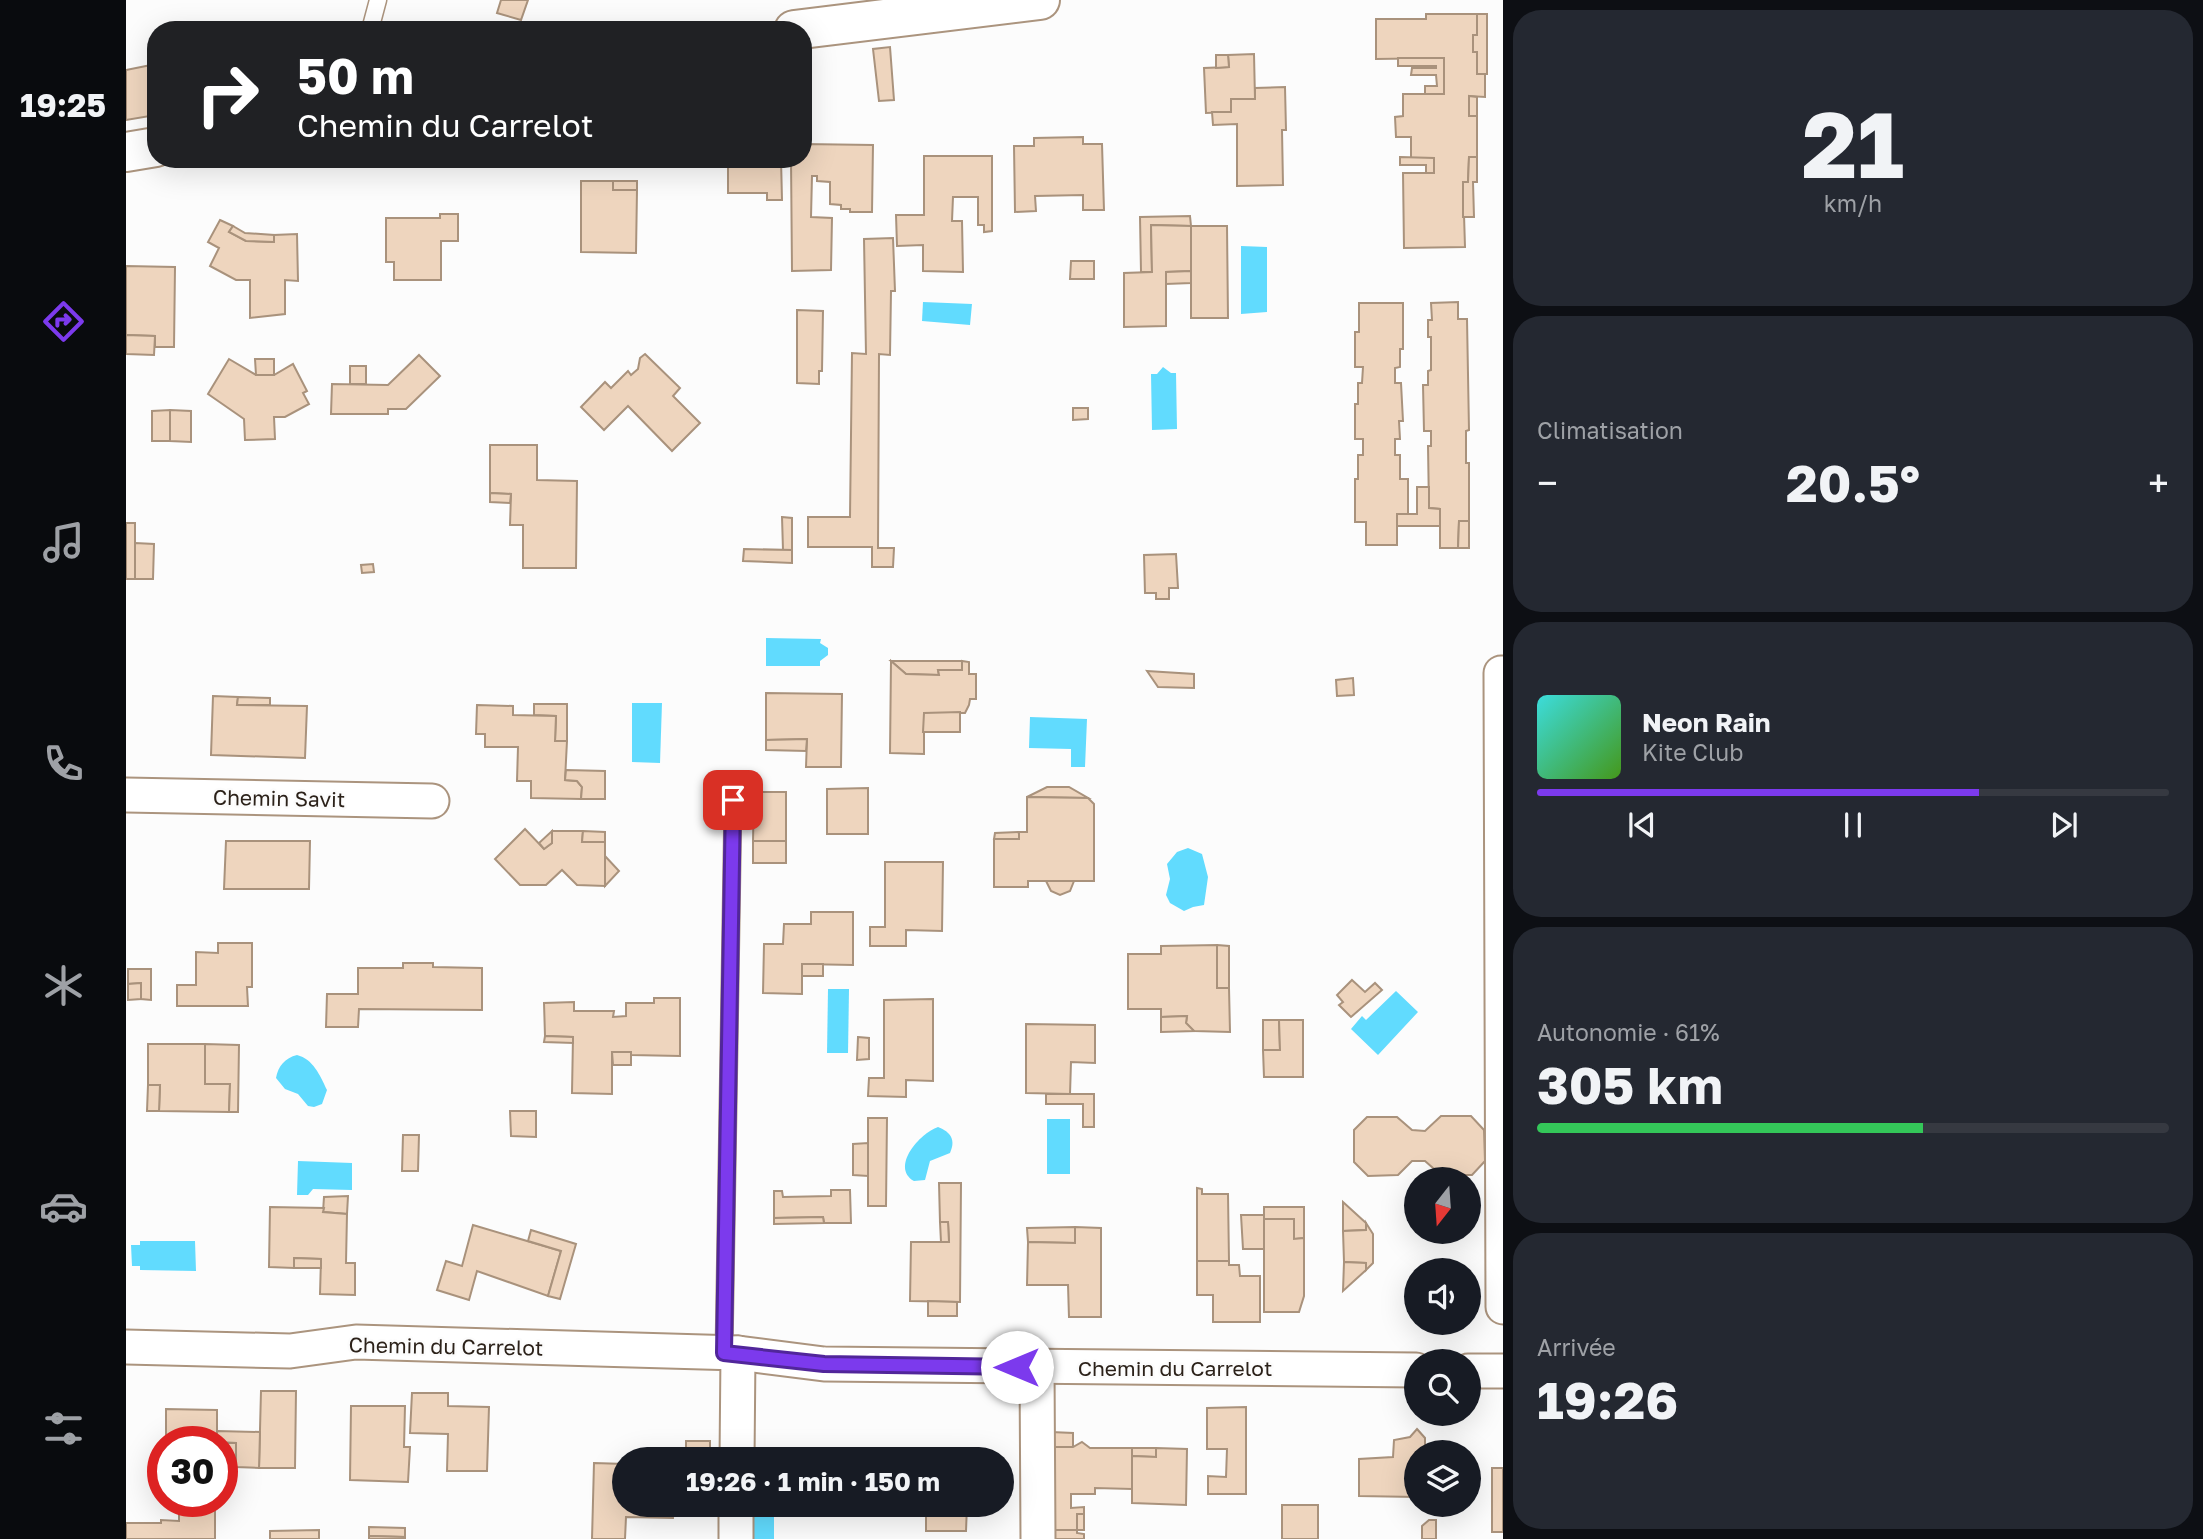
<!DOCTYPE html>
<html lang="fr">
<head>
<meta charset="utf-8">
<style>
	:root { --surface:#171b24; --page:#242831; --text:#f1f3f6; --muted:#9ea1a6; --line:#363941; --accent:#7c3aed }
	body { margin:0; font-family:"Golos Text",sans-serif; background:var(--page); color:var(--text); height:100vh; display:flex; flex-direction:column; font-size:26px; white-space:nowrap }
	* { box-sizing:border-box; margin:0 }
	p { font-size:23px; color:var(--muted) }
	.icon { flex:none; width:38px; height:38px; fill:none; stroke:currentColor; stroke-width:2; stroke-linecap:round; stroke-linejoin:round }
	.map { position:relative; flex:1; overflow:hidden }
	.side { display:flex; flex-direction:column; gap:10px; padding:10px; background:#0d0f14; width:700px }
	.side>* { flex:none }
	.guide { position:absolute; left:21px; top:21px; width:665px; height:147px; border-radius:28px; box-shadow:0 7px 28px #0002; background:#202124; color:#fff; overflow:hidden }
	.needle { width:46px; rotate:197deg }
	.fabs { position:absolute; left:1278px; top:1167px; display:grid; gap:14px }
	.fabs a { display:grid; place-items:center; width:77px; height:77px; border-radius:50%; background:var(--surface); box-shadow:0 7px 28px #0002; font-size:35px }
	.speed { position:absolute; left:21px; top:1426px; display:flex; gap:14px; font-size:35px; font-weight:700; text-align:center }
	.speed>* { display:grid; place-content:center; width:91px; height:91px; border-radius:50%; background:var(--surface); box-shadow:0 7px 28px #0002; line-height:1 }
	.speed .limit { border:10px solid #d22; background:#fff; color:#111 }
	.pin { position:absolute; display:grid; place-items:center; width:60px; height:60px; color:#fff; margin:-30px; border-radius:14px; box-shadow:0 4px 10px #0006 }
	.me { position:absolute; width:77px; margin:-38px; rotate:270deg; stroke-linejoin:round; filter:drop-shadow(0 0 5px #0008) }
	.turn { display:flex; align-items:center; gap:24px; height:147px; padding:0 35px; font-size:32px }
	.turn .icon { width:91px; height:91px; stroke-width:2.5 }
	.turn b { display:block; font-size:49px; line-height:60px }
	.big { font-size:52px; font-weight:700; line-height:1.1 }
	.side .tile { flex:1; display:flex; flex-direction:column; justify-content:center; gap:10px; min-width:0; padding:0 24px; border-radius:28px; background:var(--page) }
	.side .dial { align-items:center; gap:0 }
	.dial b { font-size:91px; line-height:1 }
	.song { display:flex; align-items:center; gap:21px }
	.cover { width:84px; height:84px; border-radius:10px; background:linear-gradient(135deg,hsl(180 70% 55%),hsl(100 70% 35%)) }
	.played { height:7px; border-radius:4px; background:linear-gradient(90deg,var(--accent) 70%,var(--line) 70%) }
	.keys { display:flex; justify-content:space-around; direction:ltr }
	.heat { display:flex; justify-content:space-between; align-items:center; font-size:38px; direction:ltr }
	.charge { height:10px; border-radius:5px; background:linear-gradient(90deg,#34c759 61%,var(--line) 0) }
	.trip { position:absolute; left:486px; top:1447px; width:402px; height:70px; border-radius:35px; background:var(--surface); box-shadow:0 7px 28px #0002; font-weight:700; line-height:70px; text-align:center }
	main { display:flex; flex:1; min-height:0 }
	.menu { display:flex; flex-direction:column; width:126px; justify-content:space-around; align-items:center; background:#090b0e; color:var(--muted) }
	.menu .icon { width:49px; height:49px }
	.menu .selected { color:var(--accent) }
	.menu b { font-size:32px; color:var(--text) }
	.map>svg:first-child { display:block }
	.water { fill:#61dbfe }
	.building { fill:#eed5be; stroke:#a9927c; stroke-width:2 }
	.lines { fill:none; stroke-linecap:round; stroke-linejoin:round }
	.service-casing { stroke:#ab947e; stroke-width:19 }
	.minor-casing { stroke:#ab947e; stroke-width:37 }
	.secondary-casing { stroke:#ab947e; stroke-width:42 }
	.service { stroke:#fff; stroke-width:16 }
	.minor { stroke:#fff; stroke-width:33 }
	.secondary { stroke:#fff; stroke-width:38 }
	.route-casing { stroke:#51269a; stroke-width:18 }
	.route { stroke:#7c3aed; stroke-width:12 }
	.labels { text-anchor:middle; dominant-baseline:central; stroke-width:5; stroke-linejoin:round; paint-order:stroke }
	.street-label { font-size:21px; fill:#2c221a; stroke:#fcfcfc }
</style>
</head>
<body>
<main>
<nav class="menu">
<b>19:25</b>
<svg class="icon selected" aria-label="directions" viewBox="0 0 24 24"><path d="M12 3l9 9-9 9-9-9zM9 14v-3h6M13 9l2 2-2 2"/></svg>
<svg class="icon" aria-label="music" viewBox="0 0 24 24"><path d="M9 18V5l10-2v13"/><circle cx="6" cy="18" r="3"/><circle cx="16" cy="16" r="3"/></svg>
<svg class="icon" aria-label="phone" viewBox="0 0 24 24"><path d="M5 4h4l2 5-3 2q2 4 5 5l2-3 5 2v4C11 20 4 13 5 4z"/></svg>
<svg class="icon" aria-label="climate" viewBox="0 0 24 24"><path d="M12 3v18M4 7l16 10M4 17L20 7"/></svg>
<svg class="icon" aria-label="car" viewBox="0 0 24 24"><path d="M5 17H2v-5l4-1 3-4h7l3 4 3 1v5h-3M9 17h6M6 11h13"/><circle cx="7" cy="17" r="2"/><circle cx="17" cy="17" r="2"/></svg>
<svg class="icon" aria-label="filters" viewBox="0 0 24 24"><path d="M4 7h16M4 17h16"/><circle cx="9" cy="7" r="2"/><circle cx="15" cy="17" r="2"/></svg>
</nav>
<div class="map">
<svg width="1377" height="1539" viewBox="0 0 1377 1539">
	<rect width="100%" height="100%" fill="#fcfcfc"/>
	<!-- water -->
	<g class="water">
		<path d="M1115,246l26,1v65l-26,2z"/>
		<path d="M797,302l49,2 -2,21 -48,-4z"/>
		<path d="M1037,367l8,6h5l1,56 -25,1 -1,-56h6z"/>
		<path d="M640,638l55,1 -1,4 8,5v7l-8,6v5h-54z"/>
		<path d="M506,703h30l-2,60 -28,-1z"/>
		<path d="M904,717l57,2 -2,48h-14v-18l-42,-1z"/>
		<path d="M1062,848l14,6 6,23 -4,28 -11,2 -9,4 -14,-8 -4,-8 4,-16 -3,-15 10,-12z"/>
		<path d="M702,989h21l-1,64h-21z"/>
		<path d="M1270,991l22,21 -40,43 -27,-26 11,-13 4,4z"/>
		<path d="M171,1055c16,4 23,20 30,35l-5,14 -8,3 -6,-1 -10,-12 -13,-5 -9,-11c2,-12 9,-20 21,-23z"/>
		<rect x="921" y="1119" width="23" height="55"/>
		<path d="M812,1127c13,5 18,13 12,26l-20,8 -5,19 -11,1c-24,-14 6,-48 24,-54z"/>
		<path d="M172,1161l54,2v27l-39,-1 -5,6h-11z"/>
		<path d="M14,1241h55l1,30 -56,-1v-4h-8l-1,-21h9z"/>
		<path d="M626,1514l22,1v24h-22z"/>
	</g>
	<!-- building -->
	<g class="building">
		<path d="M375,0h27l-7,20 -24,-7z"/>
		<path d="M1300,14h51v21h-4v17h4v22h8v23l-16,-1v20h8v41h-8l-1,25h-5l2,65 -61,1 -1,-75h31v-15h-23v-21h-15l-1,-20 8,-1v-22h41v-36l-68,1v-40h50z"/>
		<path d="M1351,14h10v60h-10v-22h-4v-17h4z"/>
		<path d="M764,47l4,53 -15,1 -6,-52z"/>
		<path d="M1128,54l1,45h-24v13l-25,1 -2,-45 25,-1 -1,-12z"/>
		<path d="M1090,55h12l1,12 -13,1z"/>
		<path d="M1272,58h46v36h-19v-8h12l-1,-11h-25l1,-7h24v-2h-38z"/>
		<path d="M30,64v51l-30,5v-50z"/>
		<path d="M1159,87l1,43h-4l1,55 -46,1v-62l-24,1 -1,-13h19v-13h24v-11z"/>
		<path d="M1343,96l8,1v19h-8z"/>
		<path d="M957,137v7h19l2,66h-21v-15l-48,1 1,15 -21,1 -1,-66h20v-8z"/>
		<path d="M677,144l70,1 -1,67h-22v-3h-9v-4l-11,-1v-22l-13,-1v-5h-5l-1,41 21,1 -1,52 -39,1 -1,-112h12z"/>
		<path d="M798,156h68v75l-8,1v-7h-6v-28h-25l-1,24h10l1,51 -40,-1v-26l-26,1 -1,-31h28z"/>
		<path d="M1274,157l34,1v15h-8v-8h-26z"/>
		<path d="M1343,157h8v25h-4l1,35h-11v-35h5z"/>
		<path d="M602,159h53l1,41h-15v-7h-39z"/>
		<path d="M455,181h32v9h24l-1,63 -55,-1z"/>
		<rect x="487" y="181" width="24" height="9"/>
		<path d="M314,214h18v27h-17v39h-47v-18h-8v-44h54z"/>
		<path d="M1064,216l1,10 -40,-1 1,47h-11l-1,-55z"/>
		<path d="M94,220l13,6 -4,6 17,9 28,1v-7l23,-1 1,47 -13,-1v34l-35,4v-38h-14l-26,-14 9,-18 -11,-6z"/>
		<path d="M1025,225l40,1v45l-25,1v54l-42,1v-54l28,-1z"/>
		<path d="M107,226l12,7 29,2v7l-28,-1 -17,-9z"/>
		<path d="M1065,226h36l1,92h-37z"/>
		<path d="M767,238l2,53h-4l-1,64 -11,-1 -1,194h16l-1,19h-21v-20h-64v-30h42l2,-164 14,1 -2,-115z"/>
		<path d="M945,261h23v18h-24z"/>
		<path d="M0,266l49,1 -1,80h-19v-11l-29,-1z"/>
		<path d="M1065,271v12l-25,1v-12z"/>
		<path d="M1332,302v17h9l2,111 -3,1v32h3v58h-10l-1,27h-18v-39l-11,-1 -1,-62h3v-15h-7l-1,-46h5v-14l3,-1v-33h-3v-17h4l-1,-17z"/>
		<path d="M1233,303h44v46h-3v18l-5,1v15h6l2,38h-4l1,18h-5v16h5v24h8v35h-11v31h-31v-23h-11v-43h3v-24h5v-16h-8v-35h3v-21h4l1,-16h-8v-35h4z"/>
		<path d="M671,310l26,1 -1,60h-3v13l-22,-1z"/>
		<path d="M0,335l29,1 -1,19 -28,-1z"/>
		<path d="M519,354l35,34 -7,8 27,27 -28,28 -44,-45 -24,24 -23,-23 24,-25 6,6 17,-17 3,4 7,-6 2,-11z"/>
		<path d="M293,355l21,21 -34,33h-18v5h-57l1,-30 56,1z"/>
		<path d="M103,359l27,16h18l19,-11 14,27 -4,2 6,11 -24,13h-11l1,22 -30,1 -1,-21 -36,-25z"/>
		<path d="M129,359h19v16h-18z"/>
		<rect x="224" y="366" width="16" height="18"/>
		<path d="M947,408h15v11l-15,1z"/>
		<path d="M44,410v31h-18v-30z"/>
		<path d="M44,410l21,1v31l-21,-1z"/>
		<path d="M364,445h47v35l40,1 -1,87h-53v-43h-13l1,-31 -21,-1z"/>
		<path d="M1291,487h12v21l11,1v17h-43v-12h20z"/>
		<path d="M364,493l21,1 -1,9 -20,-1z"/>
		<path d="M656,517l10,1v32h-9z"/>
		<path d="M1333,521h10v27h-11z"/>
		<rect x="0" y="523" width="9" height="56"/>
		<path d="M9,543l19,1 -1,35h-18z"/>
		<path d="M618,549l48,1v13l-49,-2z"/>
		<path d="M1050,554l2,34h-9v11h-13v-6h-11l-1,-38z"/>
		<path d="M247,564l1,8 -12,1 -1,-8z"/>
		<path d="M765,661h71v9h-24l1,5 -33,-1z"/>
		<path d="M765,661l15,13 33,1 -1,-5h24v-9l7,1v12h7v25h-6l-1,6 -4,8h-41v41l-34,-1z"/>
		<path d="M1021,671l47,3v14l-36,-1z"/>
		<path d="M1227,678l1,17 -17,1 -1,-16z"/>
		<path d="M640,693l76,1 -1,73h-35l1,-28 -41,1z"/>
		<path d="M87,696l25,1 -1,8 70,1 -2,52 -94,-3z"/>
		<path d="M112,697l32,1v7h-33z"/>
		<path d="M408,704h33v37h-12l1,-25 -22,-1z"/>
		<path d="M351,705l36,1v9l43,1 -1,25h12l-2,39 12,1 5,6 -1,12 -50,-1v-17h-14l1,-34h-33v-13h-9z"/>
		<path d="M834,712v20h-37l1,-19z"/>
		<path d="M681,739l-1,12 -40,-1v-10z"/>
		<path d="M440,770l39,1v28h-24l1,-12 -5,-6 -12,-1z"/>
		<path d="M921,787h22l19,11 -61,-1z"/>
		<path d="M742,788v46h-41v-45z"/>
		<path d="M628,792h32v49h-33z"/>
		<path d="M901,797l61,1 6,6v77h-66v6h-34v-48h25v-7h8z"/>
		<path d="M399,829l19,20 8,-6v-12h31l-1,11h23v44l-28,-1 -15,-15 -16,15h-26l-25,-26z"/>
		<path d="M426,831v12l-8,6 -5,-6z"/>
		<path d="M457,831l22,1v10h-23z"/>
		<path d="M893,832v7h-25l1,-6z"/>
		<path d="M100,841h84l-1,48h-85z"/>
		<rect x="627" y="841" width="33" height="22"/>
		<path d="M479,856l14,15 -14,15z"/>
		<path d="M759,862h58l-1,69 -36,-1v16h-36v-19h15z"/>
		<path d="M920,881h28l-4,10 -10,4 -9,-4z"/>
		<path d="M685,912h42v53l-51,-1v30l-39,-1 1,-49h19l1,-20h27z"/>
		<path d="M92,943h34v44h-5l1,19h-71v-21h19v-33l22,1z"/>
		<path d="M1091,945v43h12l1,44 -36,-1 -8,-8 1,-7 -26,1v-8h-33v-55h33v-8z"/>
		<path d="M1091,945l12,1v42h-12z"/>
		<path d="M277,963h30v4l49,1v42l-123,-1 -1,18h-32l1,-33h31v-26h45z"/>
		<rect x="676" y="964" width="21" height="12"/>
		<path d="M2,969h23v31l-10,-1v-16l-13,1z"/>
		<path d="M1226,980l13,12 10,-9 7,7 -31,27 -12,-12 4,-3 -6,-7z"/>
		<path d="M15,983v16l-13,1v-16z"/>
		<path d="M528,998h26v58l-49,-1v-3h-19v42l-40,-1 1,-56 -28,-1 -1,-33 30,-1v9h40l-1,6 13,-1v-13h28z"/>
		<path d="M807,999v82l-27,-1v17l-38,-1 1,-18h15v-78z"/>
		<path d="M1061,1016l-1,7 8,8 -33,1v-15z"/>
		<path d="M1137,1020h16l1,30h-17z"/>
		<path d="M1153,1020h24v57h-39l-1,-27h17z"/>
		<path d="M900,1024l69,1v38l-24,-1 -1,32 -44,-1z"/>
		<path d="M419,1036l28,1v6l-29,-1z"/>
		<path d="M732,1037l11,1v21l-12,1z"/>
		<path d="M22,1044h57v40h25l-1,28 -70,-1 1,-26h-12z"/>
		<path d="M79,1044l34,1 -1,67h-9l1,-28h-25z"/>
		<path d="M486,1052h19v13h-18z"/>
		<path d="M22,1085h12l-1,26h-12z"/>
		<path d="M920,1094h48v33h-11v-23h-37z"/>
		<path d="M384,1111h26v26l-25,-1z"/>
		<path d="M1315,1116h30l13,14 1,31 -13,14h-31l-16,-14h-13l-14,14 -30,1 -14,-14v-32l13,-13h30l15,13 13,1z"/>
		<path d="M742,1118h19l-1,88h-18z"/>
		<path d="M277,1135h16l-1,36h-16z"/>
		<path d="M742,1143v33l-15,-1v-31z"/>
		<path d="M813,1183h22l-1,119 -50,-1 1,-59h38l-1,-20h-8z"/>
		<path d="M1071,1188l5,1v5h26l1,67h-32z"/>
		<path d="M705,1190h19l1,33h-27l-1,-6 -49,1v-27h8l1,6 48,-1z"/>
		<path d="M222,1196l-1,18 -24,-2 1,-15z"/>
		<path d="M1217,1202l23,21v7l-23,1z"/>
		<path d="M144,1207l54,1 -1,4 24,2 -1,49h9v32l-35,-1 1,-35 -27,-1v10l-25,-1z"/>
		<path d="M1138,1207h40v31l-10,1v-20h-30z"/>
		<path d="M1115,1215h23v34h-21z"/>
		<path d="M697,1217l1,6 -50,1v-6z"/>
		<path d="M1138,1219h30v20l10,-1v58l-5,16h-35z"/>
		<path d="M814,1222h8l1,20h-8z"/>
		<path d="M1240,1223l7,11v29l-7,7v-7l-22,-1 -1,-31 23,-1z"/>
		<path d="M347,1225l88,26 -13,45 -71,-25 -8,29 -32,-10 9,-29 16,5z"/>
		<path d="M949,1227v16l-47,-1 -1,-14z"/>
		<path d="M949,1227l26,1v89h-32l-1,-32h-41l1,-43 47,1z"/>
		<path d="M405,1230l45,14 -16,55 -12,-3 13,-45 -33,-10z"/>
		<path d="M168,1258l27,1v9h-27z"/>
		<path d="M1071,1261h32v4h10l1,11h20v46h-47v-27h-16z"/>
		<path d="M1218,1262l22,1v7l-23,21z"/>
		<path d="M802,1301l29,1v14h-29z"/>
		<path d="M135,1391h35l-1,77h-36z"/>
		<path d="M286,1393h36v13l41,1 -2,64h-40l1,-37 -38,-1z"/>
		<path d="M225,1406h54l-1,41h6l-2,35 -58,-2z"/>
		<path d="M1120,1407v87h-38v-18l18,1 1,-28h-20v-41z"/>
		<path d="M40,1409l51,1v32h-51z"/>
		<path d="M1291,1429l8,9v14h-9v45l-57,-1v-37l34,-2 1,-17 16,-3z"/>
		<path d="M91,1431l43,1 -1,36 -23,-1v-24l-19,-1z"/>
		<path d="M925,1432l22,1v14h-22z"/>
		<rect x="560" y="1441" width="24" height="19"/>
		<path d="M956,1442l8,6h42v41l-37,-1v6h-24v14l13,-1v7h-7v16h-26v-83h22z"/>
		<rect x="96" y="1443" width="14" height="24"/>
		<path d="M1006,1448h24v9l-24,-1z"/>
		<path d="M1030,1448l31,1 -1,56 -54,-2v-47l24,1z"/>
		<path d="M679,1449h21v11h-69v-7h48z"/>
		<path d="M784,1455h31l1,5h-32z"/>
		<path d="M468,1463l31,1v41h49l-1,13 -47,-1 -1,22h-33z"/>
		<rect x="1366" y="1468" width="11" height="64"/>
		<path d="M53,1502h36v37h-89v-16h35v-3l18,1z"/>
		<path d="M671,1505h35v8h-34z"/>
		<path d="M751,1505h90l-1,26h-40v-21h-49z"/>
		<rect x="1156" y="1505" width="36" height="34"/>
		<rect x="951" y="1514" width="7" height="16"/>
		<path d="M1303,1520h7v19h-14v-13z"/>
		<path d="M243,1527l36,1v9l-36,-1z"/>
		<path d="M193,1530v9h-49v-8z"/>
		<path d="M925,1530h26v3l7,1v5h-33z"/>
		<path d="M243,1536l36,1v2h-36z"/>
	</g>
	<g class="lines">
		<defs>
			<g id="service">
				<path d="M244,30l8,-30"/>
				<path d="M598,1353l9,-553"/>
			</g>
			<g id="minor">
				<path d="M1375,673l2,634"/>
				<path d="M0,795l306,6"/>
				<path d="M0,1347l164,4 66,-9 382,11 86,11 592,6"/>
				<path d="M911,1367l1,172"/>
				<path d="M1342,1371h35"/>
				<path d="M611,1460l1,-107"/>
				<path d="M610,1539v-34"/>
			</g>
			<g id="secondary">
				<path d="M668,30l246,-30"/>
				<path d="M0,152l30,-5"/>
			</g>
		</defs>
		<!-- service casing -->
		<use href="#service" class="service-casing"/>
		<!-- minor casing -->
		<use href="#minor" class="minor-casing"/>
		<!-- secondary casing -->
		<use href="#secondary" class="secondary-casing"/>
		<!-- service -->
		<use href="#service" class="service"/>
		<!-- minor -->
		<use href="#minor" class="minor"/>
		<!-- secondary -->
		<use href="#secondary" class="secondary"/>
	</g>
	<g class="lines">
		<defs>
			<path id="route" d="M607,800l-9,553 100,11 193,3"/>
		</defs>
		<!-- route casing -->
		<use href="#route" class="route-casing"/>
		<!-- route -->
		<use href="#route" class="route"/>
	</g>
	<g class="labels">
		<!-- street labels -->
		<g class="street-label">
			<text transform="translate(153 798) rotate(1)">Chemin Savit</text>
			<text transform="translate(320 1346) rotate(1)">Chemin du Carrelot</text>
			<text x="1049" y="1368">Chemin du Carrelot</text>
		</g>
	</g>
</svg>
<div class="fabs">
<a><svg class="needle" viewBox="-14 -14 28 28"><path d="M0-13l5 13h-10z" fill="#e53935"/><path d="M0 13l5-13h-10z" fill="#9ea1a6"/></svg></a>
<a><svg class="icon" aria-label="sound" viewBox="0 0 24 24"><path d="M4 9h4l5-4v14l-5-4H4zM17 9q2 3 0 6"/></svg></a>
<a><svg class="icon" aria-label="search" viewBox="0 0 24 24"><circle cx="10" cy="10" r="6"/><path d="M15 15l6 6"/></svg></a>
<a><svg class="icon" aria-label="layers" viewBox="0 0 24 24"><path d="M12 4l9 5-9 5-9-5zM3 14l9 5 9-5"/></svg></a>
</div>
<div class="speed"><div class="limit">30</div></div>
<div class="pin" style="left:607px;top:800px;background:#d93025"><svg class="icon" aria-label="arrive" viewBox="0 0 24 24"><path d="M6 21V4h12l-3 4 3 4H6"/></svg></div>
<svg class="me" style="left:891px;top:1367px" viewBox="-20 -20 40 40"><circle r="19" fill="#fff"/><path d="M0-13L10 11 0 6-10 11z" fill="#7c3aed"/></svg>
<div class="trip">19:26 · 1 min · 150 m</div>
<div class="guide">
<div class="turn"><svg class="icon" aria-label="right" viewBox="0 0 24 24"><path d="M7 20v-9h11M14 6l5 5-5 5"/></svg><div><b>50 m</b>Chemin du Carrelot</div></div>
</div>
</div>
<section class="side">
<div class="tile dial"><b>21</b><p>km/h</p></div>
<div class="tile"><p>Climatisation</p>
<div class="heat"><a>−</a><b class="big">20.5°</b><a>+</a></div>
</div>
<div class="tile">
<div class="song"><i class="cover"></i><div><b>Neon Rain</b><p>Kite Club</p></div></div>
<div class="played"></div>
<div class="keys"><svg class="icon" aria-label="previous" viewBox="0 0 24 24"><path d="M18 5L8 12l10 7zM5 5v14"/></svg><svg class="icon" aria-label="pause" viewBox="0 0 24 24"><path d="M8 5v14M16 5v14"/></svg><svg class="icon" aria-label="next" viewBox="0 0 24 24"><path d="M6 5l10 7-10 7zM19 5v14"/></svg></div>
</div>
<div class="tile"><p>Autonomie · 61%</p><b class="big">305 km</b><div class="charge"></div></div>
<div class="tile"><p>Arrivée</p><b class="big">19:26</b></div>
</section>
</main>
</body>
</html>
